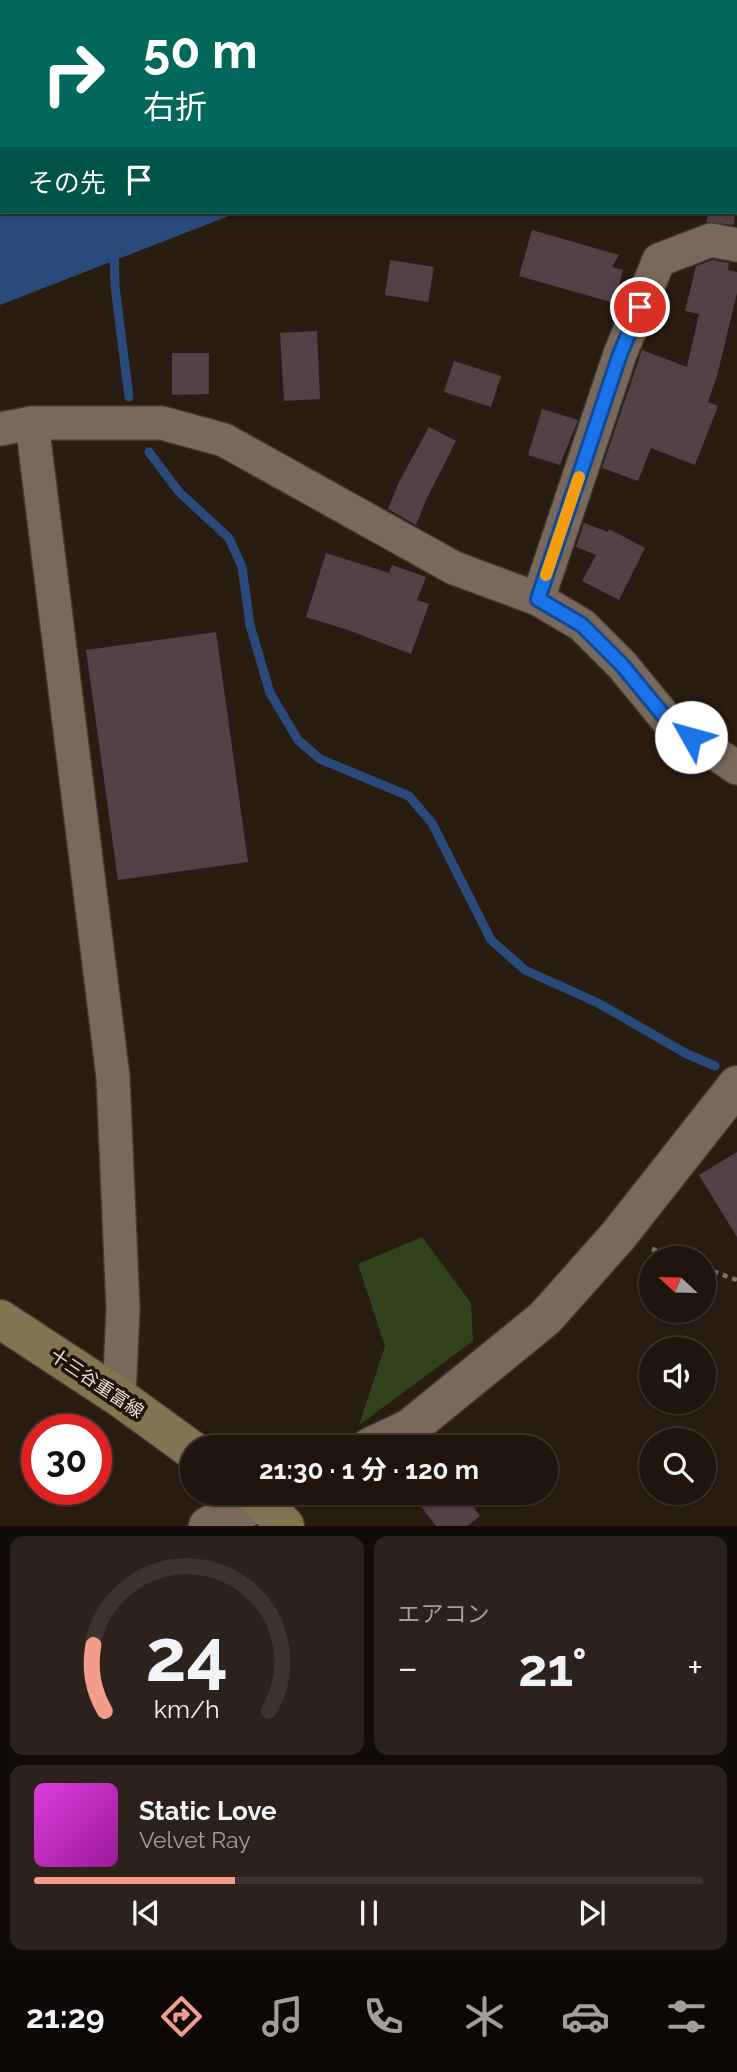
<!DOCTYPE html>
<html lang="ja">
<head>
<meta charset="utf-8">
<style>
	:root { --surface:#1f150d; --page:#2c221b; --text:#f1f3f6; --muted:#a19f9d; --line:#3c342e; --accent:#f49d8c }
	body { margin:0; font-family:Raleway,"Noto Sans JP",sans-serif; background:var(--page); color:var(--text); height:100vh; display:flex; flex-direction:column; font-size:26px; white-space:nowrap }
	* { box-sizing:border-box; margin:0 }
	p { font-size:23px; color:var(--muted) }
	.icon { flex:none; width:38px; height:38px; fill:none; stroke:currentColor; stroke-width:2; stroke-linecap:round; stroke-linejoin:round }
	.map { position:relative; height:1526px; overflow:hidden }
	.sheet { display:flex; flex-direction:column; gap:10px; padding:10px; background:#110c07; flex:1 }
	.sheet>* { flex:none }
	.hud { position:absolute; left:0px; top:0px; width:738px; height:214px; box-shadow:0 2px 5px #0004,0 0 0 2px var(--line); background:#00695c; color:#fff; overflow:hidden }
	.needle { width:46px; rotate:292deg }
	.tools { position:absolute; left:639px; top:1246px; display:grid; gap:14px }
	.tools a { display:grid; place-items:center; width:77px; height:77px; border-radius:50%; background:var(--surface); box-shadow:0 2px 5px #0004,0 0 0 2px var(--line); font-size:35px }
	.speed { position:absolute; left:21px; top:1414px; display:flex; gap:14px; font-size:35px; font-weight:700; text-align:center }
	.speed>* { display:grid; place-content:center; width:91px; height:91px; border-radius:50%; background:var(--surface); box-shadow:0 2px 5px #0004,0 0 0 2px var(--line); line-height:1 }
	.speed .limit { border:10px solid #d22; background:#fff; color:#111 }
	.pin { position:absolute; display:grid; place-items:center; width:60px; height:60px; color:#fff; margin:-30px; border:4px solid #fff; border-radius:50%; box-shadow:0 2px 7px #0007 }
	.me { position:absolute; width:77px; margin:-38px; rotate:308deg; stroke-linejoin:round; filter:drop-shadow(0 0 5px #0008) }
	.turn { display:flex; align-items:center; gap:24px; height:147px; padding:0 28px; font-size:32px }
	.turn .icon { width:91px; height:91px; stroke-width:2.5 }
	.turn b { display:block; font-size:49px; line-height:60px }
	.then { display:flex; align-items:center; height:66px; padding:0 28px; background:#0003; gap:14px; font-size:26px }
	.big { font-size:52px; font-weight:700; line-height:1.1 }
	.sheet .tile { flex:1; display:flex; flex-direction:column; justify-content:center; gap:10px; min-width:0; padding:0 24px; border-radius:14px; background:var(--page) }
	.sheet .dial { align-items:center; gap:0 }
	.dial svg { height:182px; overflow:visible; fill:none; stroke:var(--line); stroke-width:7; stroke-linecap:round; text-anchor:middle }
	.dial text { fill:var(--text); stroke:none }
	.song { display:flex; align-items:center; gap:21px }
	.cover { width:84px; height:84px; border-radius:10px; background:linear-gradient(135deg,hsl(300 70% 55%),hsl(300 70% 35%)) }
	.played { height:7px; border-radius:4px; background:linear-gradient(90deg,var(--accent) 30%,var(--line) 30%) }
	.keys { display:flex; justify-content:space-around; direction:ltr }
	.heat { display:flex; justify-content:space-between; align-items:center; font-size:38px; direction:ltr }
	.sheet .tiles { flex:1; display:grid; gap:10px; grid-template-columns:1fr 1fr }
	.tile:last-child { grid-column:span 2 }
	.trip { position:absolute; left:180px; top:1435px; width:378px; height:70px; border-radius:35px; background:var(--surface); box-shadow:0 2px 5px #0004,0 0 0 2px var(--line); font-weight:700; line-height:70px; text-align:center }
	.tab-bar { display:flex; height:112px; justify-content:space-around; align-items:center; background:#0c0805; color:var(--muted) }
	.tab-bar .icon { width:49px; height:49px }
	.tab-bar .selected { color:var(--accent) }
	.tab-bar b { font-size:32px; color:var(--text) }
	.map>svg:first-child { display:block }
	.green { fill:#31431d }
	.water { fill:#294b7c }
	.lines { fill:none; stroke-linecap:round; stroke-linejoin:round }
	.stream { stroke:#294b7c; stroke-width:9 }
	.building { fill:#534148 }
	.minor-casing { stroke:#423731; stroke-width:36 }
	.tertiary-casing { stroke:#423731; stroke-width:41 }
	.secondary-casing { stroke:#423731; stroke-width:41 }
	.path { stroke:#7d7168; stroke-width:4.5; stroke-dasharray:5 5; stroke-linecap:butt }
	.minor { stroke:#79695c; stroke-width:33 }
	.tertiary { stroke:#79695c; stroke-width:38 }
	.secondary { stroke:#817450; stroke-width:38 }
	.route-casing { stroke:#114b97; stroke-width:18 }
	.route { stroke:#1a73e8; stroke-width:12 }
	.slow { stroke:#f59e0b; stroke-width:12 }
	.labels { text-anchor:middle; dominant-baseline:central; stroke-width:7; stroke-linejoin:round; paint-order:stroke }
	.street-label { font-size:18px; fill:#eae0d9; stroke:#201308 }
</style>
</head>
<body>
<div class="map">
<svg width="737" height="1526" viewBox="0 0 737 1526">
	<rect width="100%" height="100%" fill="#291c11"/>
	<!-- green -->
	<path class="green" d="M422,1237l49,66 2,38 -114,84 26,-79 -27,-82z"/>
	<!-- water -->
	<path class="water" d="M0,0h737v23v-21h-735v210h237l-239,93z"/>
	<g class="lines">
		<!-- stream -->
		<g class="stream">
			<path d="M114,249l1,37 14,111"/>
			<path d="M149,452l30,40 50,46 13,29 8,58 20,68 28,47 22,19 89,37 23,27 59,117 34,30 73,33 89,51 28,12"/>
		</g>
	</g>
	<!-- building -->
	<g class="building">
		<path d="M709,212h26l-1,13 -28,-3z"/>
		<path d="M532,230l87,25 -7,12 11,3 -9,33 -95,-27z"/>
		<path d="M390,260l44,7 -6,35 -43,-7z"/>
		<path d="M713,260l16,3 -1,7 9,2v21l-20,83 -9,26 10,4 -23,59 -44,-17 -13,33 -36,-13 40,-118 45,17 12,-53 -14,-3 11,-45z"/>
		<path d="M317,331l3,68 -36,2 -4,-68z"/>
		<path d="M172,353h37v41l-37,1z"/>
		<path d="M454,361l47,15 -10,31 -47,-15z"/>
		<path d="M542,409l36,11 -18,45 -32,-10z"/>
		<path d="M429,427l27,14 -30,59 -10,25 -28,-16 11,-27z"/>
		<path d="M584,523l24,9 1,-3 36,19 -26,52 -37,-19 14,-26 -20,-8z"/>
		<path d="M326,553l63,20 3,-8 34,12 -9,23 12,4 -18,50 -63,-24 -42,-13z"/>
		<path d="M216,632l32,230 -130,18 -32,-230z"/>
		<path d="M737,1152v85l-38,-62z"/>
		<path d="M411,1493h52l17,23 -13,10h-31z"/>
	</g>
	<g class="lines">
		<defs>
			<g id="minor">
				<path d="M32,423l81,654 10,232 -4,88"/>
				<path d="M0,429l32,-6h130l62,17 230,128 84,31 82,-245 39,-94 52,-20 26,5"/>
				<path d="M538,599l44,26 40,40 46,56 69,47"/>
			</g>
			<g id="tertiary">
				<path d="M370,1447l40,-19 135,-110 73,-82 119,-151"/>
				<path d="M208,1526l70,-33"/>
			</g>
			<g id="secondary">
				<path d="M0,1319l119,78 73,53"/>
				<path d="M251,1493l11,8 23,25"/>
			</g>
		</defs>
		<!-- minor casing -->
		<use href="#minor" class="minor-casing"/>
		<!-- tertiary casing -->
		<use href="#tertiary" class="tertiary-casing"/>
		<!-- secondary casing -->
		<use href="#secondary" class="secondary-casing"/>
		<!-- path -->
		<g class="path">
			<path d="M652,1249l26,9"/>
			<path d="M704,1268l33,12"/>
		</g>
		<!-- minor -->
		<use href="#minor" class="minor"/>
		<!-- tertiary -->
		<use href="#tertiary" class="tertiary"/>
		<!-- secondary -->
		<use href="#secondary" class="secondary"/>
	</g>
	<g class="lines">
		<defs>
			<path id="route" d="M640,307l-20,47 -82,245 44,26 40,40 46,56 23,16"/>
		</defs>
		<!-- route casing -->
		<use href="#route" class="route-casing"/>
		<!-- route -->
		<use href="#route" class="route"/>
		<!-- slow -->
		<path class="slow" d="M546,575l33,-98"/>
	</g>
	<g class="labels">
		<!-- street labels -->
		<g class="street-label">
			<text transform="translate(97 1383) rotate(34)">十三谷重富線</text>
		</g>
	</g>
</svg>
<div class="tools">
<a><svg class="needle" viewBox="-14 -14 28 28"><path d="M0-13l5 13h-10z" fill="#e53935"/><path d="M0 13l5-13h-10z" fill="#a19f9d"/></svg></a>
<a><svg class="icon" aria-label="sound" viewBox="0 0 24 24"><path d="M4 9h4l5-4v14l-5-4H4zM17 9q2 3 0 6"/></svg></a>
<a><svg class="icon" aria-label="search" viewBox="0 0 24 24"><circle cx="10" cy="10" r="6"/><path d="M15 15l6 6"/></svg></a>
</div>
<div class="speed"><div class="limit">30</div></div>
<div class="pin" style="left:640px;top:307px;background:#d93025"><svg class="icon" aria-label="arrive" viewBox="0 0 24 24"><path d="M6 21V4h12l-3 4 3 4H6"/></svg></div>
<svg class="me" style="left:691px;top:737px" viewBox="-20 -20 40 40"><circle r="19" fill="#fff"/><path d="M0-13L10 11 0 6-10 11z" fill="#1a73e8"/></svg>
<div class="trip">21:30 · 1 分 · 120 m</div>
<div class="hud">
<div class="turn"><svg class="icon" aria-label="right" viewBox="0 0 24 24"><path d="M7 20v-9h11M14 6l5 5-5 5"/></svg><div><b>50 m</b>右折</div></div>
<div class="then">その先<svg class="icon" aria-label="arrive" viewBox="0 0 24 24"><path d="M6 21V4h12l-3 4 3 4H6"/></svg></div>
</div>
</div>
<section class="sheet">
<div class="tiles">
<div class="tile dial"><svg viewBox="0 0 100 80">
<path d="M14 69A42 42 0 1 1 86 69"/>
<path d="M14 69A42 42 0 0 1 9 40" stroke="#f49d8c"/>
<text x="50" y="56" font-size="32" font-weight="700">24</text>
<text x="50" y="72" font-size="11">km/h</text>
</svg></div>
<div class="tile"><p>エアコン</p>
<div class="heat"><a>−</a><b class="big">21°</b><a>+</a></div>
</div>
<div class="tile">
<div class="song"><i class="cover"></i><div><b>Static Love</b><p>Velvet Ray</p></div></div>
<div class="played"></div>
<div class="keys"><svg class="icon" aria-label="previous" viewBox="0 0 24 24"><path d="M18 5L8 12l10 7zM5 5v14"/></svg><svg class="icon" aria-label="pause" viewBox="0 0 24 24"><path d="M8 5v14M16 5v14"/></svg><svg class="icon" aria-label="next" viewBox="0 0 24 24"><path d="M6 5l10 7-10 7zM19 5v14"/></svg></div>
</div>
</div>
</section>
<nav class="tab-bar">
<b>21:29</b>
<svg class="icon selected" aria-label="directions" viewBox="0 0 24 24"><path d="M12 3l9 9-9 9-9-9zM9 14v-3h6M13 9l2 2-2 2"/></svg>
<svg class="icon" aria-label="music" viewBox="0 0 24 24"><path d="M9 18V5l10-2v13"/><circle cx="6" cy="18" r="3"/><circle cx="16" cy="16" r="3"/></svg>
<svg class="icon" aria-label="phone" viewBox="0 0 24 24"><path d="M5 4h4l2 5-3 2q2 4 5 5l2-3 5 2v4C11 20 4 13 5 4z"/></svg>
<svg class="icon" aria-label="climate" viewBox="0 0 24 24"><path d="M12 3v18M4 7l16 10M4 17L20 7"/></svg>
<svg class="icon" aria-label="car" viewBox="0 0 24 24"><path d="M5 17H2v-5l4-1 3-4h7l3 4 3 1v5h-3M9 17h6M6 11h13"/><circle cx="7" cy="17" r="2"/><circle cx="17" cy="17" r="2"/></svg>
<svg class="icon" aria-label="filters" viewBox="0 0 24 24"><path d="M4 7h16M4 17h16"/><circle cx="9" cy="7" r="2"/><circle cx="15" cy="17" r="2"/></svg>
</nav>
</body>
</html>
